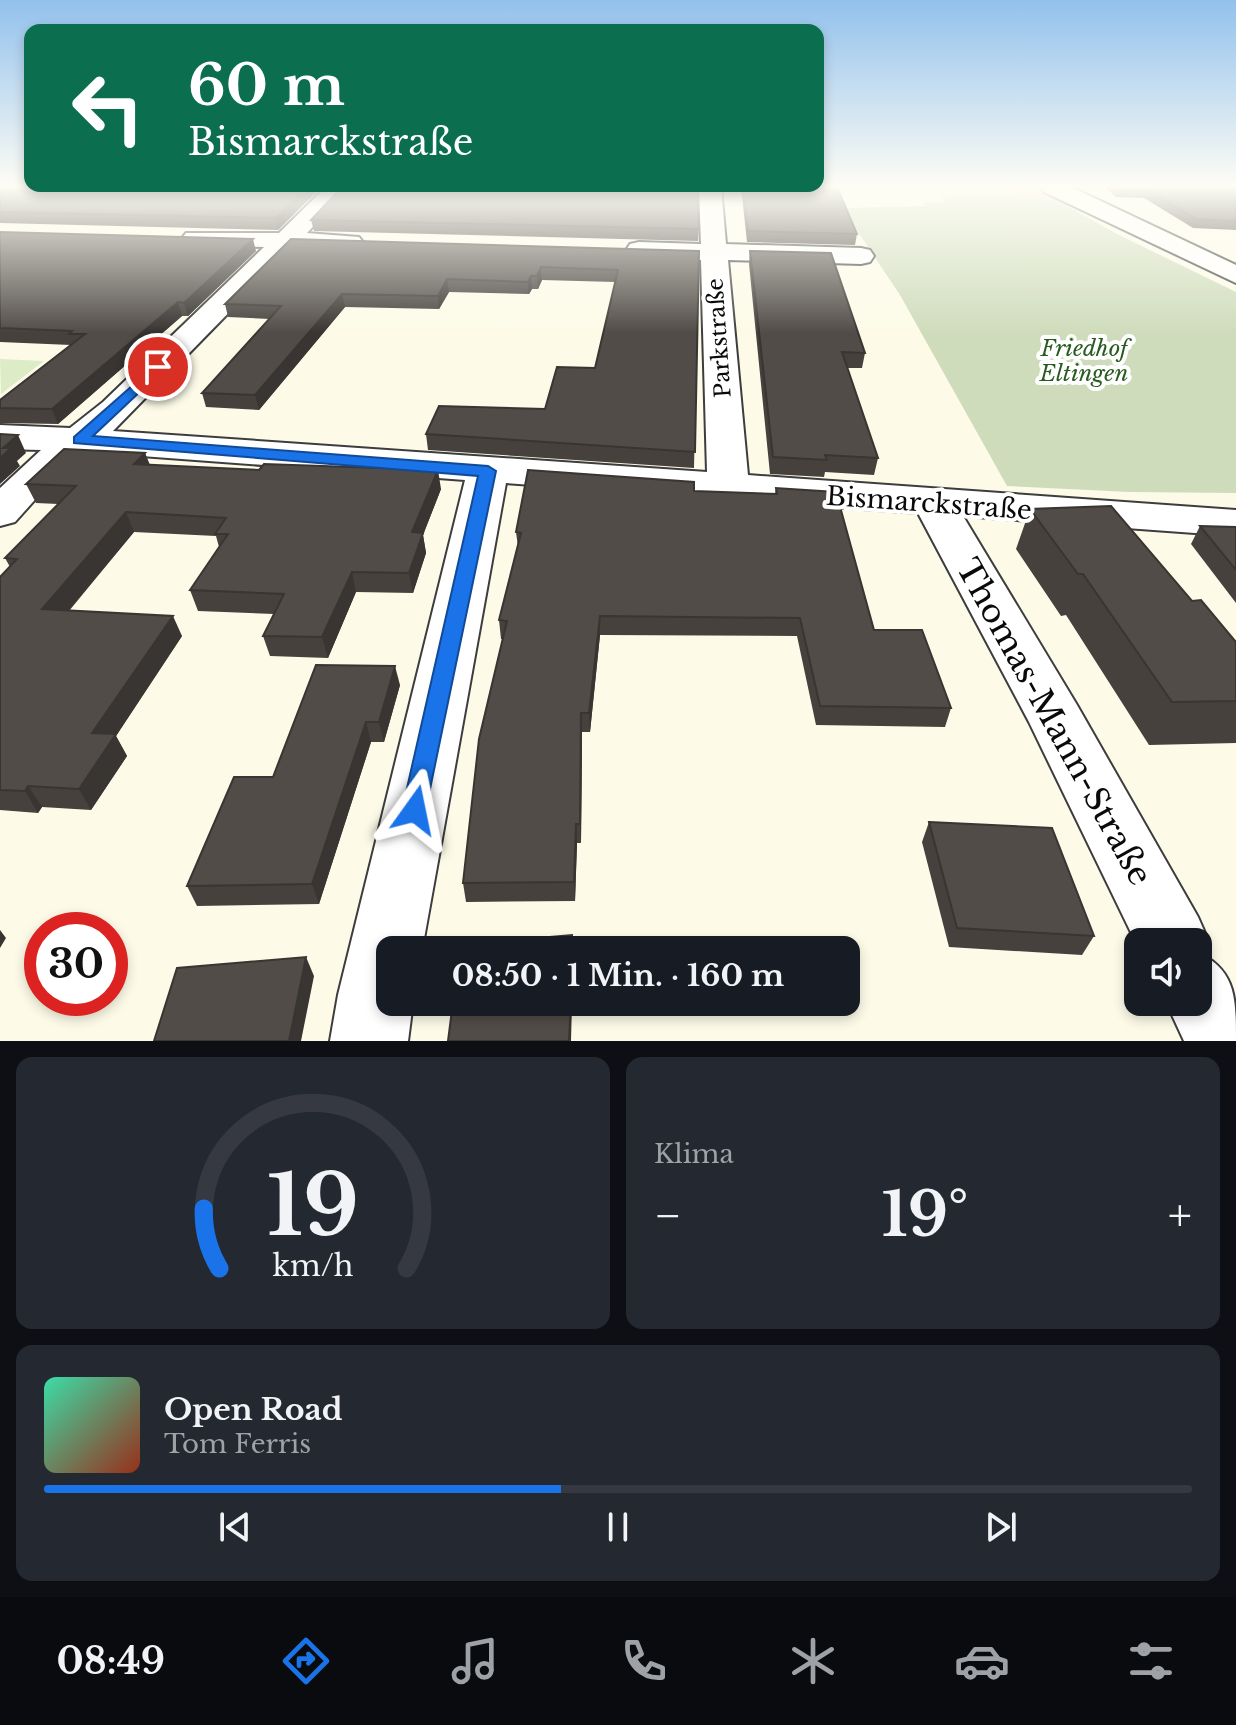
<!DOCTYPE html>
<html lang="de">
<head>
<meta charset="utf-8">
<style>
	:root { --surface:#171b24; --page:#242831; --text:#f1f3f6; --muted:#9ea1a6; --line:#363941; --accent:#1a73e8 }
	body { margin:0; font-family:"Libre Baskerville",serif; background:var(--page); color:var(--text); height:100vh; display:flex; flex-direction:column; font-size:30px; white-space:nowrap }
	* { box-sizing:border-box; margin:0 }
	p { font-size:26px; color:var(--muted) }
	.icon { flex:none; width:44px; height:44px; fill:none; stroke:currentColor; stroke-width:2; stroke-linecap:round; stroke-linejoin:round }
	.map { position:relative; height:1041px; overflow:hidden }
	.sheet { display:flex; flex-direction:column; gap:16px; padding:16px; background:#0d0f14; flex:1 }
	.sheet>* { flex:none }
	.banner { position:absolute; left:24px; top:24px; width:800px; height:168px; border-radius:16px; box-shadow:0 4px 12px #0003; background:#0b6e4f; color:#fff; overflow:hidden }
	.fabs { position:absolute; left:1124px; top:928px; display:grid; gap:16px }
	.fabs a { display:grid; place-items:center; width:88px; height:88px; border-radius:16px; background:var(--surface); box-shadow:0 4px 12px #0003; font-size:40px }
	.speed { position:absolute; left:24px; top:912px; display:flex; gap:16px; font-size:40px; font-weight:700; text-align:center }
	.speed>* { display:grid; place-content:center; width:104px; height:104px; border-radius:50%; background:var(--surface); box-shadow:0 4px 12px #0003; line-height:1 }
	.speed .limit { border:12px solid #d22; background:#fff; color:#111 }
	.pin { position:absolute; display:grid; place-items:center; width:68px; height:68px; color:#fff; margin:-34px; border:4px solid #fff; border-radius:50%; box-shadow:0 2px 8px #0007 }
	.me { position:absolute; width:88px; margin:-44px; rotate:12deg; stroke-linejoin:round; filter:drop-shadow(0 0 6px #0008) }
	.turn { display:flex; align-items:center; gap:28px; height:168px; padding:0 32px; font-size:36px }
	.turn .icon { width:104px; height:104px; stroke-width:2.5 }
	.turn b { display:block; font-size:56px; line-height:68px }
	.big { font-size:60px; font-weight:700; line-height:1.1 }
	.sheet .widget { flex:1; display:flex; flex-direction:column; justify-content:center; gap:12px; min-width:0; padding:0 28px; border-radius:16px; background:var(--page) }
	.sheet .dial { align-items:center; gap:0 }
	.dial svg { height:208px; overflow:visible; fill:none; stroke:var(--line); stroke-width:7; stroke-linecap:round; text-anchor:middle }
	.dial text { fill:var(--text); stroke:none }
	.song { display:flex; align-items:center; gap:24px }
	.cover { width:96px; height:96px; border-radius:12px; background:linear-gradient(135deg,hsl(160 70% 55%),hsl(10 70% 35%)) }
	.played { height:8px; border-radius:4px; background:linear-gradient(90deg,var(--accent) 45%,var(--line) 45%) }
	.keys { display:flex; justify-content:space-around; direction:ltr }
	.heat { display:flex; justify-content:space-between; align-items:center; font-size:44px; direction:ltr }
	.sheet .tiles { flex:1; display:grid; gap:16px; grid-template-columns:1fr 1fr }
	.widget:last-child { grid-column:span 2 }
	.trip { position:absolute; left:376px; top:936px; width:484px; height:80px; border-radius:16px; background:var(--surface); box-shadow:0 4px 12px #0003; font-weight:700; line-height:80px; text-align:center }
	.menu { display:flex; height:128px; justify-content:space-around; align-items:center; background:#090b0e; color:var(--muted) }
	.menu .icon { width:56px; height:56px }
	.menu .on { color:var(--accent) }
	.menu b { font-size:36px; color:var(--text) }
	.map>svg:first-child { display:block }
	.cemetery { fill:#cfdcbc }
	.pitch { fill:#dcecc6 }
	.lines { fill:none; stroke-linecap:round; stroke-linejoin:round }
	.minor-casing { stroke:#3d3d3d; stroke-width:4 }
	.tertiary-casing { stroke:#3d3d3d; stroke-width:4 }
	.minor { fill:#fff; fill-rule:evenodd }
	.tertiary { fill:#fff; fill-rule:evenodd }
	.wall { fill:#46413d }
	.shaded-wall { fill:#393532 }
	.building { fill:#514c47; stroke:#393532; stroke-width:2 }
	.route { fill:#1a73e8; stroke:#114b97; stroke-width:2 }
	.labels { text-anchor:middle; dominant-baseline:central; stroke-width:8; stroke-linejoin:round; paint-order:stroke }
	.far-street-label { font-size:22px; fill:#0a0a0a; stroke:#fff }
	.far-park-label { font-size:22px; font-style:italic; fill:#285b20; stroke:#fff }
	.street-label { font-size:26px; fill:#0a0a0a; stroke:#fff }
	.near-street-label { font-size:32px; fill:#0a0a0a; stroke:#fff }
</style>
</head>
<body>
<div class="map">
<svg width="1236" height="1041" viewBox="0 0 1236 1041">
	<rect width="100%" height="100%" fill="#fdfbe8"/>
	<!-- cemetery -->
	<path class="cemetery" d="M1044,193l73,41 119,58v201l-107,-1 -122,-6 -107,-191 -58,-87 84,-2 -3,-3 23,-1 -6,-6z"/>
	<!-- pitch -->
	<path class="pitch" d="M0,359l44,2 -43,33z"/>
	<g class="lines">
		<defs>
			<path id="minor" d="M326,187h24l-43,46 52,4 4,5 -4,5 -67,1 -179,183 594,41 -6,-212 -62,-2 -9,-2 -4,-6 4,-6 9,-2 62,2 -2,-57h22l5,57 135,4 9,2 4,6 -4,6 -9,2 -133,-4 20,215 488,35v26l-273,-20 114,189 121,212 11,25 -6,13c33,18 33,45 33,86h-52l-18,-39h32v-60h-60v5l-109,-225 -111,-209 -412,-30 -84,467h-32v52h23l-5,39h-78l8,-46 127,-515 -378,-28 -38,32 -34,38 -15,4v-38l41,-38 -41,-1v-24l70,3 33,-26 161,-155 -69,-1 -9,-3 -4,-5 4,-5h93z"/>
			<path id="tertiary" d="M1041,187h30l165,78v18l-192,-91z"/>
		</defs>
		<!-- minor casing -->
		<use href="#minor" class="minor-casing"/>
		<!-- tertiary casing -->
		<use href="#tertiary" class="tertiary-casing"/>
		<!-- minor -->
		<use href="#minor" class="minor"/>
		<!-- tertiary -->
		<use href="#tertiary" class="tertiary"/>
	</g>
	<!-- wall -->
	<g class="wall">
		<path d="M0,187h321l-43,43 -278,-7z"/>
		<path d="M741,187h96l20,47 -2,11 -108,-3z"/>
		<path d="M1105,187h131v43l-43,-2 -49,-30 -28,-1z"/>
		<path d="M311,220l388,9 -1,12 -384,-10z"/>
		<path d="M0,232l256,19 -68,65h-6l-124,108 -58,-1v-23l71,-55 -71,-3z"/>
		<path d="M291,239l408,12 -5,217 -266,-18 -2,-16 119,-25 50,-41 20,-86 -73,-2 -4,9h-6l-3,5 -80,-2 -10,17 -94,-2 -86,103 -53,-3 -4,-14 68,-74 -42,-2 -3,-13z"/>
		<path d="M750,251l115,102 -3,15h-15l31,90 -4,17 -49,-3 -1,5 -54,-3 -21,-210z"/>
		<path d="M145,453l5,12 291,24 -18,46 3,18 -13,40 -57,-1 -28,66 -58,-2 -7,-20 11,-22 -76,-3 -8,-21 29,-43 -3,-11 -82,-4 -65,79 113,25 -66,100 11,20 -36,54 -49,-3 -4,6 -38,-3v-233l10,-10 -5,-9 53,-54 -22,-1 -10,-19z"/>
		<path d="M776,488l98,142 77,78 -6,19 -129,-2 -19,-89 -197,-1 -10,97h-8l-1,111h-4l-2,58 -109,1 -3,-19 40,-244h-2l-2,-19 19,-73 -2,-15 178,-41 81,3z"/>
		<path d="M1030,509l162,92 44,41v101l-87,2 -83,-130 -5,1 -45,-67z"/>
		<path d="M1200,526l36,1v76l-45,-59z"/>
		<path d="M400,685l-16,57h-13l-52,162 -122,2 -10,-20 86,-109z"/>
		<path d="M929,822l165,114 -12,19 -133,-8 -27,-105z"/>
	</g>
	<!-- shaded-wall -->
	<g class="shaded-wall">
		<path d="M308,187h13l-43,43 -3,-12z"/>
		<path d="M253,239l3,12 -68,65 -4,-13z"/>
		<path d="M541,267l1,13 -4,9 -1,-13z"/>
		<path d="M531,276l1,13 -3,5 -1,-12z"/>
		<path d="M447,279l2,13 -10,17 -1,-13z"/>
		<path d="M342,294l3,13 -86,103 -4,-15z"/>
		<path d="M178,302l4,14 -124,108 -6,-15z"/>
		<path d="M18,435l8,18 -9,8 3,5 -20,18v-26l3,-10z"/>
		<path d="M145,453l7,19 -18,-8z"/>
		<path d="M438,470l3,19 -18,46 3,18 -13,40 -4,-20 3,-41z"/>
		<path d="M126,512l8,20 -82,98 -10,-21z"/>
		<path d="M352,572l4,20 -28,66 -6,-21z"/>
		<path d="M173,616l9,20 -66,100 11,20 -36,54 -12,-21 13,-56z"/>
		<path d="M600,616v19l-10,97 -1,-19z"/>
		<path d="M395,666l5,19 -16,57 -5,-20z"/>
		<path d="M581,713l1,19 -1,111 -1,-19z"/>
		<path d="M366,722l5,20 -52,162 -7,-20z"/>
		<path d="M28,786l14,21 -4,6 -13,-22z"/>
		<path d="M576,824l1,19 -2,58 -1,-19z"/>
		<path d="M0,930l6,8 -6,10z"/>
		<path d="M306,957l8,19 -13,65h-12z"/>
		<path d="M571,1002h1l-1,39h-2z"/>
	</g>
	<!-- building -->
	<g class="building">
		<path d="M0,187h308l-33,31 -275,-6z"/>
		<path d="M342,187h355l2,42 -388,-9z"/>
		<path d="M743,187h94l20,47 -109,-3z"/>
		<path d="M1117,187h119v34l-40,-2 -49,-29 -28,-1z"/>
		<path d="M0,232l253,7 -69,64 -6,-1 -126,107 -52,-1v-8l85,-66h-16l3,-3 -72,-3z"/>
		<path d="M291,239l408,12 -4,201 -269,-18 13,-28 106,3 12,-42 38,1 23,-98 -77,-3 -4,9h-6l-3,6 -81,-3 -9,17 -96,-2 -87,101 -53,-2 79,-87 -56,-2z"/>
		<path d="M750,251l81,2 34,100 -23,-1 36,106 -53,-3 2,5 -54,-3z"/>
		<path d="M0,434l18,1 -15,13h8l-11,10z"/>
		<path d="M64,449l81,4 -11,11 125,6 5,-6 174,6 -26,62 11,1 -14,40 -57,-1 -30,65 -59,-1 21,-42 -94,-4 38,-56h-13l11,-16 -100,-6 -84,97 131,7 -81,117 24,1 -37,55 -51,-3 -3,5 -25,-1v-213l17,-18 -12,-1 71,-72 -50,-2z"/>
		<path d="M528,470l166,12v9l83,3 -1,-6 60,4 38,138h48l29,78 -131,-2 -20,-88 -200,-2 -11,97h-8l-1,111h-4l-2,58 -111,1 16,-144 28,-118 -8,-1 22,-87 -5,-1z"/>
		<path d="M1111,506l81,95 9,-1 35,42v59l-64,1 -89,-128h-5l-48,-65z"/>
		<path d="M1200,526l36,1v43z"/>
		<path d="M316,665l79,1 -16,56h-13l-54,162 -125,2 47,-109h39z"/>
		<path d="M929,822l123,6 42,108 -137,-8z"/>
		<path d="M572,935v15h-119l1,-5z"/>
		<path d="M306,957l-17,84h-135l23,-73z"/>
		<path d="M453,1002h118l-2,39h-121z"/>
	</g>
	<!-- sky -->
	<linearGradient id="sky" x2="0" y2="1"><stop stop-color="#92c1ec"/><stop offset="0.56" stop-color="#fefdf5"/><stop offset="1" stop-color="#fefdf5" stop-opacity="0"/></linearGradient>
	<rect width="1236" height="333" fill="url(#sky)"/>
	<!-- route -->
	<path class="route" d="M158,363l5,1v6l-70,66 395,30 8,5 -72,347 -9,4 -9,-4 -4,-8 76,-334 -404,-33v-6z"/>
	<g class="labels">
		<!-- far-street labels -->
		<g class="far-street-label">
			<text transform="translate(719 338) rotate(-94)">Parkstraße</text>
		</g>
		<!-- far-park labels -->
		<g class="far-park-label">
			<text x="1084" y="348">Friedhof<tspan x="1084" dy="25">Eltingen</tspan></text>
		</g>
		<!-- street labels -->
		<g class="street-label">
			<text transform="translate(929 503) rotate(4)">Bismarckstraße</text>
		</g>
		<!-- near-street labels -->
		<g class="near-street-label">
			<text transform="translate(1054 722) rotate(61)">Thomas-Mann-Straße</text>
		</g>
	</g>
</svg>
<div class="fabs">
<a><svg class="icon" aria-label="sound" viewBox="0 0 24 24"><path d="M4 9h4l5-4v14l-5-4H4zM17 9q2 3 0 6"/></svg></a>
</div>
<div class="speed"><div class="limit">30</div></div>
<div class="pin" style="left:158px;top:367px;background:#d93025"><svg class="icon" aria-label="arrive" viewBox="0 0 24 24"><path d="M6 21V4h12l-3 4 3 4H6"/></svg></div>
<svg class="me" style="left:415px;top:810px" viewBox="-20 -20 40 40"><path d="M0-17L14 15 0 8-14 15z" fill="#1a73e8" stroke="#fff" stroke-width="4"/></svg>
<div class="trip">08:50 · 1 Min. · 160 m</div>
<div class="banner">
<div class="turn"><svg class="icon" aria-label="left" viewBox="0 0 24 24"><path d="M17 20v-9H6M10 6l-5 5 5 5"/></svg><div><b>60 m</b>Bismarckstraße</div></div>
</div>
</div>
<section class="sheet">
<div class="tiles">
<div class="widget dial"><svg viewBox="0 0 100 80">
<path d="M14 69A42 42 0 1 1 86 69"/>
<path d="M14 69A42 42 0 0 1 8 46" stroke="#1a73e8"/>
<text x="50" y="56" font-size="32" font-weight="700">19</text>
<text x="50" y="72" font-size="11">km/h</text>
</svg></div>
<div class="widget"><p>Klima</p>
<div class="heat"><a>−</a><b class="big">19°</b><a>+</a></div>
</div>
<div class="widget">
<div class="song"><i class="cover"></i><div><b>Open Road</b><p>Tom Ferris</p></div></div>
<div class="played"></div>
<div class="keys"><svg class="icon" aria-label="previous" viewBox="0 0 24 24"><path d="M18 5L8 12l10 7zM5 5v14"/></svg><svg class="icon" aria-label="pause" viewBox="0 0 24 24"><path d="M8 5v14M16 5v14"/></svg><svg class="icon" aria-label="next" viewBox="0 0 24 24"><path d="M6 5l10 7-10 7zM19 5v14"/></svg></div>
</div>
</div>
</section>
<nav class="menu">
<b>08:49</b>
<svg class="icon on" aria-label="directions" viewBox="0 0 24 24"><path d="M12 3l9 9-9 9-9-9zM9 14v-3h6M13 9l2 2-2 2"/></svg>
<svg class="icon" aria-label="music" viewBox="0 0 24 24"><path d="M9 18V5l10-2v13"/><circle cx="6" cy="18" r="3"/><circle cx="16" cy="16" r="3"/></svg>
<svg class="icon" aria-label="phone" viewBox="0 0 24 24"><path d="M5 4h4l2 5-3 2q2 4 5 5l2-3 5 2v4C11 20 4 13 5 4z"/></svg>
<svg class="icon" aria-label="climate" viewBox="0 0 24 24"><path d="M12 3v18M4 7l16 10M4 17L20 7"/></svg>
<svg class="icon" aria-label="car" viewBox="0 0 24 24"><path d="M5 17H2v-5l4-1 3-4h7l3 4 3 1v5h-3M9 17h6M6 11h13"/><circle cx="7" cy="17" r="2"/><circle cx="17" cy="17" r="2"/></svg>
<svg class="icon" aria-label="filters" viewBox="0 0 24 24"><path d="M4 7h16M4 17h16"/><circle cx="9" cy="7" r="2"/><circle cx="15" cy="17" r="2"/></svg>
</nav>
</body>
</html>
